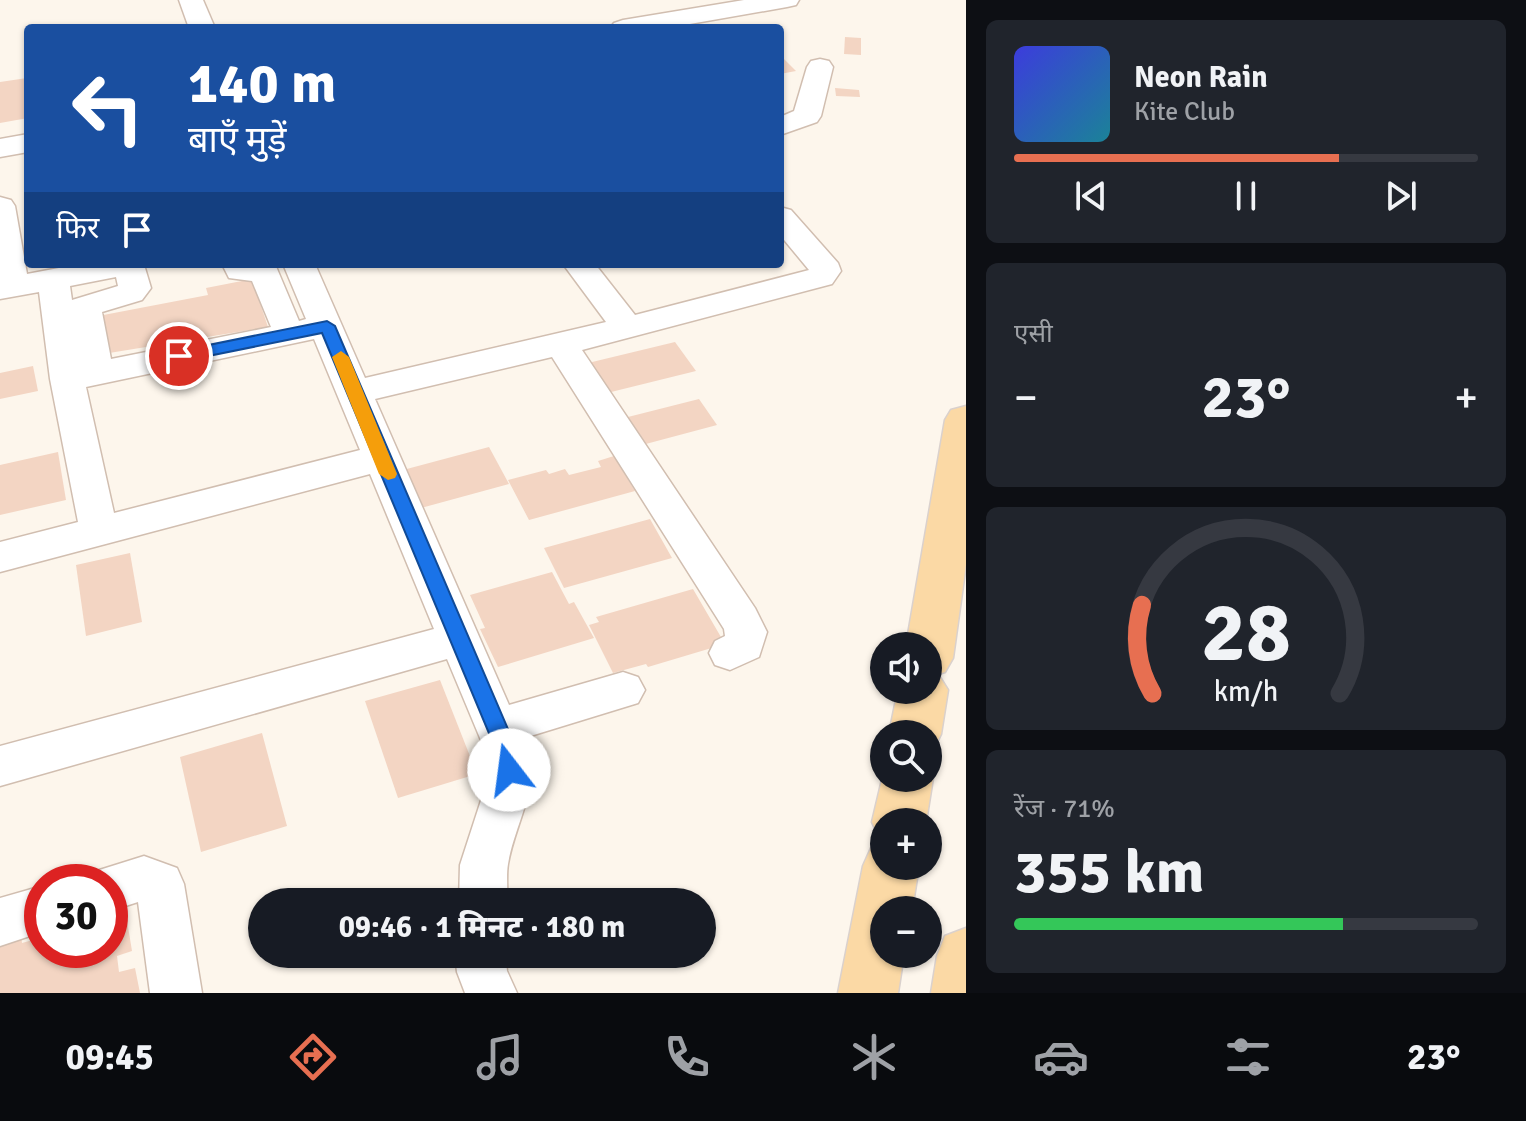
<!DOCTYPE html>
<html lang="hi">
<head>
<meta charset="utf-8">
<style>
	:root { --surface:#171b24; --page:#20242c; --text:#f1f3f6; --muted:#9ea1a6; --line:#363941; --accent:#e76f51 }
	body { margin:0; font-family:Signika,"Noto Sans Devanagari",sans-serif; background:var(--page); color:var(--text); height:100vh; display:flex; flex-direction:column; font-size:30px; white-space:nowrap }
	* { box-sizing:border-box; margin:0 }
	p { font-size:26px; color:var(--muted) }
	.icon { flex:none; width:44px; height:44px; fill:none; stroke:currentColor; stroke-width:2; stroke-linecap:round; stroke-linejoin:round }
	.map { position:relative; flex:1; overflow:hidden }
	.details { display:flex; flex-direction:column; gap:20px; padding:20px; background:#0d0f14; width:560px }
	.details>* { flex:none }
	.guide { position:absolute; left:24px; top:24px; width:760px; height:244px; border-radius:8px; box-shadow:0 2px 6px #0004; background:#1a4fa0; color:#fff; overflow:hidden }
	.buttons { position:absolute; left:870px; top:632px; display:grid; gap:16px }
	.buttons a { display:grid; place-items:center; width:72px; height:72px; border-radius:50%; background:var(--surface); box-shadow:0 2px 6px #0004; font-size:40px }
	.speed { position:absolute; left:24px; top:864px; display:flex; gap:16px; font-size:40px; font-weight:700; text-align:center }
	.speed>* { display:grid; place-content:center; width:104px; height:104px; border-radius:50%; background:var(--surface); box-shadow:0 2px 6px #0004; line-height:1 }
	.speed .limit { border:12px solid #d22; background:#fff; color:#111 }
	.pin { position:absolute; display:grid; place-items:center; width:68px; height:68px; color:#fff; margin:-34px; border:4px solid #fff; border-radius:50%; box-shadow:0 2px 8px #0007 }
	.me { position:absolute; width:88px; margin:-44px; rotate:345deg; stroke-linejoin:round; filter:drop-shadow(0 0 6px #0008) }
	.turn { display:flex; align-items:center; gap:28px; height:168px; padding:0 32px; font-size:36px }
	.turn .icon { width:104px; height:104px; stroke-width:2.5 }
	.turn b { display:block; font-size:56px; line-height:68px }
	.then { display:flex; align-items:center; height:76px; padding:0 32px; background:#0003; gap:16px; font-size:30px }
	.big { font-size:60px; font-weight:800; line-height:1.1 }
	.details .card { flex:1; display:flex; flex-direction:column; justify-content:center; gap:12px; min-width:0; padding:0 28px; border-radius:12px; background:var(--page) }
	.details .dial { align-items:center; gap:0 }
	.dial svg { height:208px; overflow:visible; fill:none; stroke:var(--line); stroke-width:7; stroke-linecap:round; text-anchor:middle }
	.dial text { fill:var(--text); stroke:none }
	.song { display:flex; align-items:center; gap:24px }
	.cover { width:96px; height:96px; border-radius:12px; background:linear-gradient(135deg,hsl(240 70% 55%),hsl(190 70% 35%)) }
	.played { height:8px; border-radius:4px; background:linear-gradient(90deg,var(--accent) 70%,var(--line) 70%) }
	.keys { display:flex; justify-content:space-around; direction:ltr }
	.heat { display:flex; justify-content:space-between; align-items:center; font-size:44px; direction:ltr }
	.charge { height:12px; border-radius:6px; background:linear-gradient(90deg,#34c759 71%,var(--line) 0) }
	.trip { position:absolute; left:248px; top:888px; width:468px; height:80px; border-radius:40px; background:var(--surface); box-shadow:0 2px 6px #0004; font-weight:800; line-height:80px; text-align:center }
	.menu { display:flex; height:128px; justify-content:space-around; align-items:center; background:#090b0e; color:var(--muted) }
	.menu .icon { width:56px; height:56px }
	.menu .on { color:var(--accent) }
	.menu b { font-size:36px; color:var(--text) }
	main { display:flex; flex:1; min-height:0 }
	.map>svg:first-child { display:block }
	.building { fill:#f3d5c3 }
	.lines { fill:none; stroke-linecap:round; stroke-linejoin:round }
	.minor-casing { stroke:#d1beb0; stroke-width:3 }
	.major-casing { stroke:#dad1cd; stroke-width:3 }
	.minor { fill:#fff; fill-rule:evenodd }
	.major { fill:#fbd9a5; fill-rule:evenodd }
	.route { fill:#1a73e8; stroke:#114b97; stroke-width:2 }
	.slow { fill:#f59e0b }
</style>
</head>
<body>
<main>
<div class="map">
<svg width="966" height="993" viewBox="0 0 966 993">
	<rect width="100%" height="100%" fill="#fdf6ec"/>
	<!-- building -->
	<g class="building">
		<path d="M845,37l16,1v17l-17,-1z"/>
		<path d="M780,55l16,16 -16,3z"/>
		<path d="M27,78l1,40 -28,5v-41z"/>
		<path d="M835,88l24,2 1,7 -24,-1z"/>
		<path d="M252,279l16,48 -171,28 -4,-38 115,-22 -2,-7z"/>
		<path d="M675,342l21,29 -89,22 -19,-30z"/>
		<path d="M33,366l5,25 -38,8v-26z"/>
		<path d="M699,399l18,26 -75,20 -18,-27z"/>
		<path d="M489,447l20,37 -88,24 -18,-38z"/>
		<path d="M58,452l8,48 -66,15v-50z"/>
		<path d="M614,456l21,35 -106,29 -21,-40 38,-10 3,4 16,-5 4,6 32,-8 -3,-6z"/>
		<path d="M650,519l22,39 -108,30 -20,-40z"/>
		<path d="M130,553l12,69 -56,14 -10,-71z"/>
		<path d="M552,572l17,32 5,-2 20,36 -96,29 -18,-38 5,-1 -15,-33z"/>
		<path d="M693,589l32,55 -77,23 -2,-3 -33,9 -24,-48 10,-3 -3,-5z"/>
		<path d="M440,680l37,94 -79,24 -33,-97z"/>
		<path d="M262,733l25,93 -86,26 -21,-95z"/>
		<path d="M123,896l9,55 -15,5 2,16 16,-4 5,25h-140v-59l20,-6 2,15 18,-5 -2,-16 4,-1v29h68v-50z"/>
	</g>
	<g class="lines">
		<defs>
			<g id="minor">
				<path d="M179,0h24l12,28h-26z"/>
				<path d="M744,0h55l-3,5 -9,2 -120,21h-57l4,-5 9,-3z"/>
				<path d="M820,59l9,2 4,6 -12,49 -4,6 -37,13v-18l14,-6 13,-44 4,-6z"/>
				<path d="M28,134v18l-28,5v-18z"/>
				<path d="M0,197l11,3 4,6 12,68 53,-10h68l-3,4 6,20 -9,12 -40,12 9,47 160,-32 -19,-46 -23,-3 -7,-14h53l24,57 7,-2 -23,-55h32l50,114 241,-56 -43,-58h32l40,51 174,-45 -29,-35v-28l11,3 47,53 3,8 -9,13 -250,66 173,258 12,24 -8,25 -29,13 -15,-5 -6,-12 6,-12 10,-5 -1,-7 -172,-272 -177,42 134,306 114,-33 15,5 7,13 -7,13 -114,35c20,45 -9,83 -16,126 -2,12 0,26 -1,38h-48l1,-37 26,-80 -1,-35 -38,-91 -447,127v-40l434,-117 -64,-155 -370,98v-30l78,-20 -28,-143 -11,-87 -39,7zM116,277l2,9 -46,14 -2,-14zM314,339l46,111 -246,63 -28,-126z"/>
				<path d="M144,856l33,12 7,16 18,109h-52l-12,-91 -28,9v-29h-22l5,-10z"/>
				<path d="M42,886v46l-42,14v-48z"/>
				<path d="M455,954h50l2,17 10,22h-52l-8,-21z"/>
			</g>
			<g id="major">
				<path d="M966,406v158l-13,94 -8,14 -7,2 10,16 -7,44 -8,16 -5,1v-17h-39l9,-44h30v-44h-22l39,-226 6,-10z"/>
				<path d="M928,767l5,11 -7,44h-42v19l-4,-2 -8,-17 12,-51v7h44z"/>
				<path d="M884,843v23h35l-7,44h-28v44h20l-6,39h-60l25,-127 8,-18z"/>
				<path d="M966,928v65h-35l6,-37 8,-20z"/>
			</g>
		</defs>
		<!-- minor casing -->
		<use href="#minor" class="minor-casing"/>
		<!-- major casing -->
		<use href="#major" class="major-casing"/>
		<!-- minor -->
		<use href="#minor" class="minor"/>
		<!-- major -->
		<use href="#major" class="major"/>
	</g>
	<!-- route -->
	<path class="route" d="M327,321l8,5 182,424 3,20 -3,6 -8,3 -8,-3 -5,-26 -174,-417 -143,29 -8,-6 8,-5z"/>
	<!-- slow -->
	<path class="slow" d="M341,351l8,6 48,117 -2,4 -7,2 -9,-6 -47,-117z"/>
</svg>
<div class="buttons">
<a><svg class="icon" aria-label="sound" viewBox="0 0 24 24"><path d="M4 9h4l5-4v14l-5-4H4zM17 9q2 3 0 6"/></svg></a>
<a><svg class="icon" aria-label="search" viewBox="0 0 24 24"><circle cx="10" cy="10" r="6"/><path d="M15 15l6 6"/></svg></a>
<a>+</a>
<a>−</a>
</div>
<div class="speed"><div class="limit">30</div></div>
<div class="pin" style="left:179px;top:356px;background:#d93025"><svg class="icon" aria-label="arrive" viewBox="0 0 24 24"><path d="M6 21V4h12l-3 4 3 4H6"/></svg></div>
<svg class="me" style="left:509px;top:770px" viewBox="-20 -20 40 40"><circle r="19" fill="#fff"/><path d="M0-13L10 11 0 6-10 11z" fill="#1a73e8"/></svg>
<div class="trip">09:46 · 1 मिनट · 180 m</div>
<div class="guide">
<div class="turn"><svg class="icon" aria-label="left" viewBox="0 0 24 24"><path d="M17 20v-9H6M10 6l-5 5 5 5"/></svg><div><b>140 m</b>बाएँ मुड़ें</div></div>
<div class="then">फिर<svg class="icon" aria-label="arrive" viewBox="0 0 24 24"><path d="M6 21V4h12l-3 4 3 4H6"/></svg></div>
</div>
</div>
<section class="details">
<div class="card">
<div class="song"><i class="cover"></i><div><b>Neon Rain</b><p>Kite Club</p></div></div>
<div class="played"></div>
<div class="keys"><svg class="icon" aria-label="previous" viewBox="0 0 24 24"><path d="M18 5L8 12l10 7zM5 5v14"/></svg><svg class="icon" aria-label="pause" viewBox="0 0 24 24"><path d="M8 5v14M16 5v14"/></svg><svg class="icon" aria-label="next" viewBox="0 0 24 24"><path d="M6 5l10 7-10 7zM19 5v14"/></svg></div>
</div>
<div class="card"><p>एसी</p>
<div class="heat"><a>−</a><b class="big">23°</b><a>+</a></div>
</div>
<div class="card dial"><svg viewBox="0 0 100 80">
<path d="M14 69A42 42 0 1 1 86 69"/>
<path d="M14 69A42 42 0 0 1 10 35" stroke="#e76f51"/>
<text x="50" y="56" font-size="32" font-weight="700">28</text>
<text x="50" y="72" font-size="11">km/h</text>
</svg></div>
<div class="card"><p>रेंज · 71%</p><b class="big">355 km</b><div class="charge"></div></div>
</section>
</main>
<nav class="menu">
<b>09:45</b>
<svg class="icon on" aria-label="directions" viewBox="0 0 24 24"><path d="M12 3l9 9-9 9-9-9zM9 14v-3h6M13 9l2 2-2 2"/></svg>
<svg class="icon" aria-label="music" viewBox="0 0 24 24"><path d="M9 18V5l10-2v13"/><circle cx="6" cy="18" r="3"/><circle cx="16" cy="16" r="3"/></svg>
<svg class="icon" aria-label="phone" viewBox="0 0 24 24"><path d="M5 4h4l2 5-3 2q2 4 5 5l2-3 5 2v4C11 20 4 13 5 4z"/></svg>
<svg class="icon" aria-label="climate" viewBox="0 0 24 24"><path d="M12 3v18M4 7l16 10M4 17L20 7"/></svg>
<svg class="icon" aria-label="car" viewBox="0 0 24 24"><path d="M5 17H2v-5l4-1 3-4h7l3 4 3 1v5h-3M9 17h6M6 11h13"/><circle cx="7" cy="17" r="2"/><circle cx="17" cy="17" r="2"/></svg>
<svg class="icon" aria-label="filters" viewBox="0 0 24 24"><path d="M4 7h16M4 17h16"/><circle cx="9" cy="7" r="2"/><circle cx="15" cy="17" r="2"/></svg>
<b>23°</b>
</nav>
</body>
</html>
